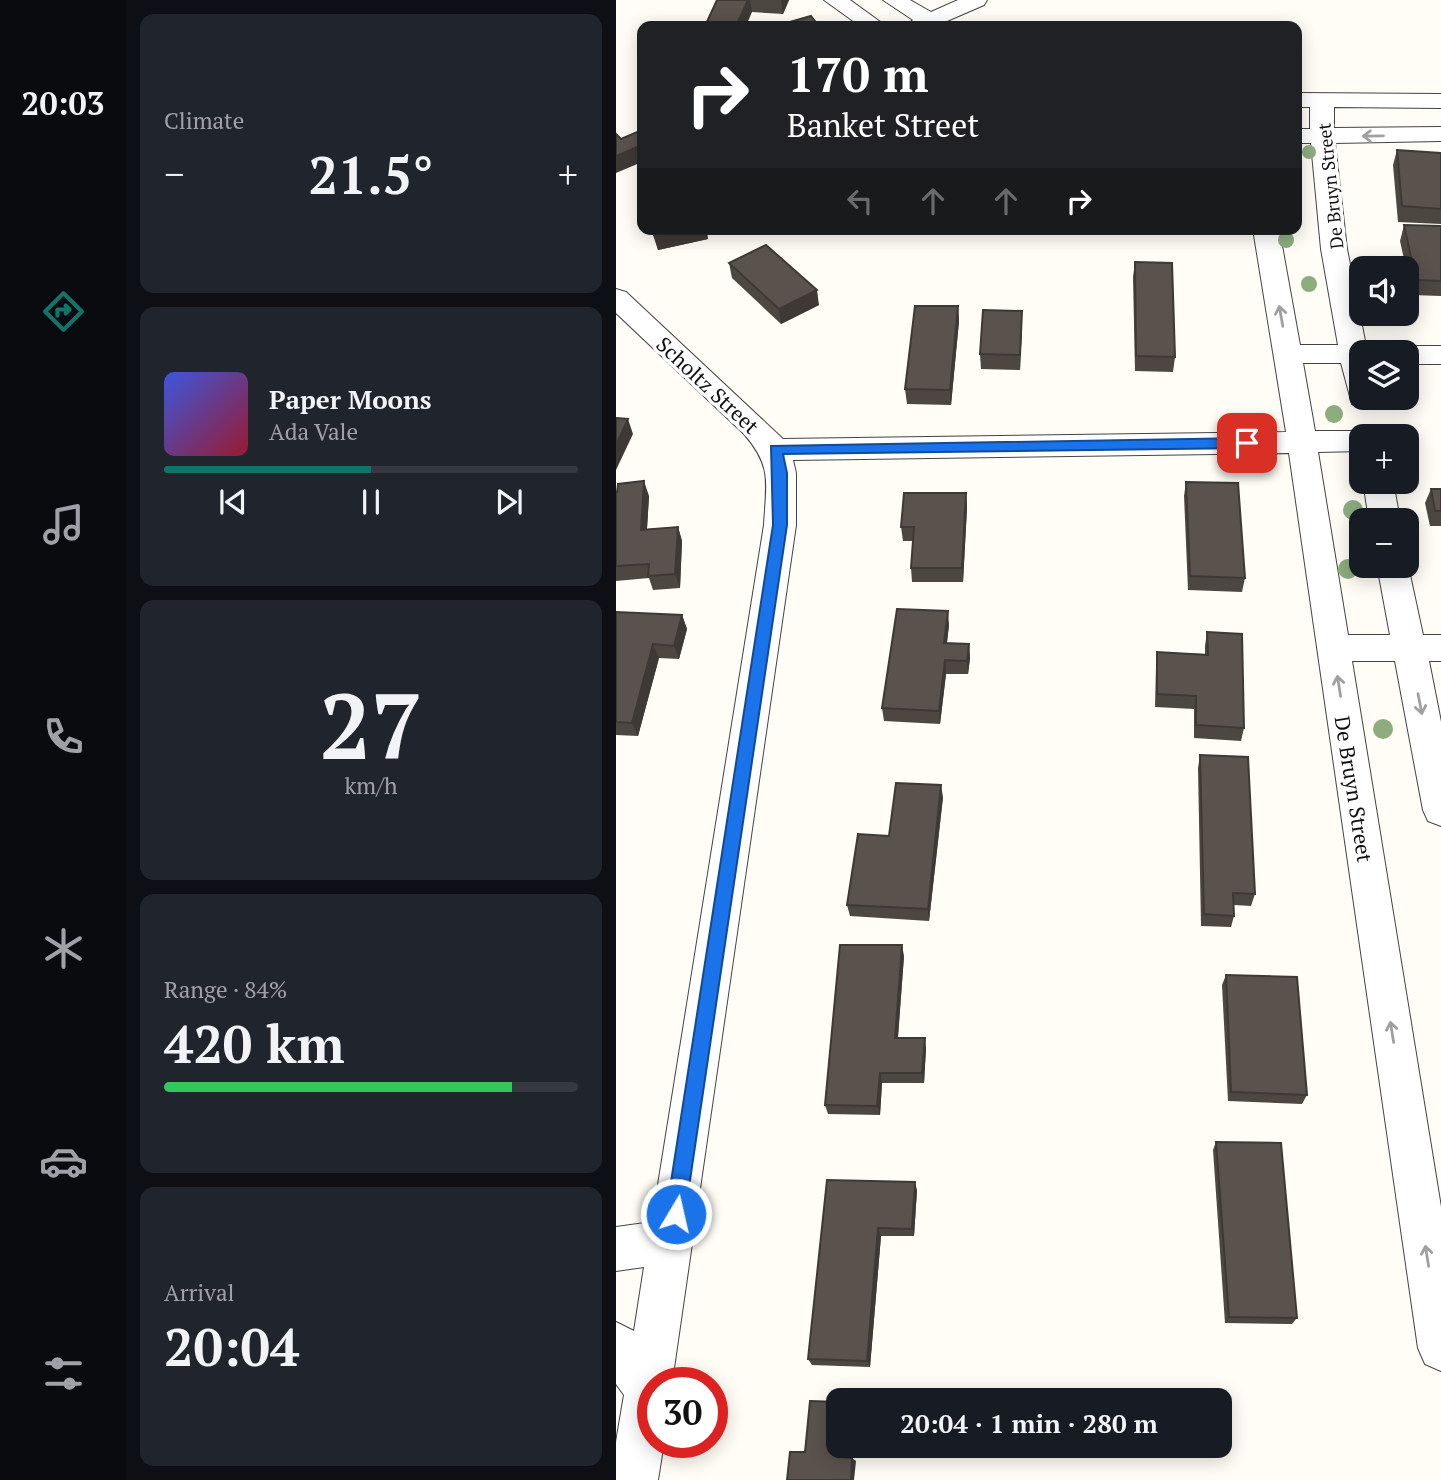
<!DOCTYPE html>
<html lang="en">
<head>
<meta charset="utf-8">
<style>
	:root { --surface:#171b24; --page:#20242c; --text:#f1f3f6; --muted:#9ea1a6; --line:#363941; --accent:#0f766e }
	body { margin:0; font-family:"PT Serif",serif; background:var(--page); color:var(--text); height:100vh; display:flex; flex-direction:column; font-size:26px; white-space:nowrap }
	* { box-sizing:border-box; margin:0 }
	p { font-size:23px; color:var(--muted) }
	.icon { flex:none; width:38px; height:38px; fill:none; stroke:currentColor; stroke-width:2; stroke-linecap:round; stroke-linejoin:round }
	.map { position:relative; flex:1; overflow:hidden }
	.side { display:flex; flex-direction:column; gap:14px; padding:14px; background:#0d0f14; width:490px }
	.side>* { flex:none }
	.top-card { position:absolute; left:21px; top:21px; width:665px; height:214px; border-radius:14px; box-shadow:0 4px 18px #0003; background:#202124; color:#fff; overflow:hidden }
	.controls { position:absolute; left:733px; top:256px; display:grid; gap:14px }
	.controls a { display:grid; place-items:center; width:70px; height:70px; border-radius:14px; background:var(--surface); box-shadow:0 4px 18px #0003; font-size:35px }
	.speed { position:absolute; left:21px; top:1367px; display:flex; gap:14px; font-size:35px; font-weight:700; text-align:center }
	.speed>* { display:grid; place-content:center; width:91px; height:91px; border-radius:50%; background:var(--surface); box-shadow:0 4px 18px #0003; line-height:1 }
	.speed .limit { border:10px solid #d22; background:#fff; color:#111 }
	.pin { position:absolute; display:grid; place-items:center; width:60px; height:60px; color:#fff; margin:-30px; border-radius:14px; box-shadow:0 4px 10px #0006 }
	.me { position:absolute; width:77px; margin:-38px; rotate:9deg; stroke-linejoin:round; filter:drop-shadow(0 0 5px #0008) }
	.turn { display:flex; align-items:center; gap:24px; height:147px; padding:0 35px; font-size:32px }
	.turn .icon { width:91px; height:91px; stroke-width:2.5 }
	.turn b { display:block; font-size:49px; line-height:60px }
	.lanes { display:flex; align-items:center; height:66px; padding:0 35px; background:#0003; justify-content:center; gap:35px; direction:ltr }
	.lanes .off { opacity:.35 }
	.big { font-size:52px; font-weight:600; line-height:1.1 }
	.side .card { flex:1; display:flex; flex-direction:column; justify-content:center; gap:10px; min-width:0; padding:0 24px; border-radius:14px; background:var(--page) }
	.side .dial { align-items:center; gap:0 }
	.dial b { font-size:91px; line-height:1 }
	.song { display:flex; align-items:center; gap:21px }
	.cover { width:84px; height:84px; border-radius:10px; background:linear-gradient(135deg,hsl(230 70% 55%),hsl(350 70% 35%)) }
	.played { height:7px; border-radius:4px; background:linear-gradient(90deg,var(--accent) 50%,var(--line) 50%) }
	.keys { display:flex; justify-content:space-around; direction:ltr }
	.heat { display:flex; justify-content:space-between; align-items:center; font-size:38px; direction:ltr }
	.charge { height:10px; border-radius:5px; background:linear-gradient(90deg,#34c759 84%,var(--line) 0) }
	.trip { position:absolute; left:210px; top:1388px; width:406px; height:70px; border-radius:14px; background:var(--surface); box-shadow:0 4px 18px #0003; font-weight:600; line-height:70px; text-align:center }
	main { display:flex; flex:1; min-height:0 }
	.tab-bar { display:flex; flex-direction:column; width:126px; justify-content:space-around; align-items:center; background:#090b0e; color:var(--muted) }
	.tab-bar .icon { width:49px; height:49px }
	.tab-bar .on { color:var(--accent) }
	.tab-bar b { font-size:32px; color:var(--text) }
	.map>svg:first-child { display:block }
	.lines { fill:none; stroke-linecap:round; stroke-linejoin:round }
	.minor-casing { stroke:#444; stroke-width:2 }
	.minor { fill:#fff; fill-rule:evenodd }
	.tree { fill:#8dad7f }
	.wall { fill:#4d4742 }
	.shaded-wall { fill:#3f3936 }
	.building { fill:#5a524d; stroke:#3f3936; stroke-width:2 }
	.oneway { stroke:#a0a0a0 }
	.route { fill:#1a73e8; stroke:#114b97; stroke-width:2 }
	.labels { text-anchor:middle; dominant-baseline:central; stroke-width:7; stroke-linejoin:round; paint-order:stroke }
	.far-street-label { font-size:18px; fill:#111; stroke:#fff }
	.street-label { font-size:21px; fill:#111; stroke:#fff }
</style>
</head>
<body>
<main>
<nav class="tab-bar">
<b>20:03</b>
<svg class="icon on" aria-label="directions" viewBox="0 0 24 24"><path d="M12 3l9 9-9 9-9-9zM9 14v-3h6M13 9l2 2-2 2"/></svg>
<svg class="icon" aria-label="music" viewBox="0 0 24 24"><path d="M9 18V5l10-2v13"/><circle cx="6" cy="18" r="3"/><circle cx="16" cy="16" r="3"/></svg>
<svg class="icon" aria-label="phone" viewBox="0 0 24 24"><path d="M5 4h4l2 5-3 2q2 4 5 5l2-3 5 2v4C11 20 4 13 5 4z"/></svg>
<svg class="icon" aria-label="climate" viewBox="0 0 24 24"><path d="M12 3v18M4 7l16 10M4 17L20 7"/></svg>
<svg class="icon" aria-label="car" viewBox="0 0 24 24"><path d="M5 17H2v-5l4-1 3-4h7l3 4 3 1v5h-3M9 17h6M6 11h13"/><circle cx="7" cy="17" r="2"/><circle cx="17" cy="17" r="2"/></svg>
<svg class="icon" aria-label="filters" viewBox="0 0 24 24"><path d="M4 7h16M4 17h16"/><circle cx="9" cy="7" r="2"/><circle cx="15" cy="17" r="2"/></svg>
</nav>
<section class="side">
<div class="card"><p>Climate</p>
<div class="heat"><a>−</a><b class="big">21.5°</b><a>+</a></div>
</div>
<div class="card">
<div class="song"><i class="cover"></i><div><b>Paper Moons</b><p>Ada Vale</p></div></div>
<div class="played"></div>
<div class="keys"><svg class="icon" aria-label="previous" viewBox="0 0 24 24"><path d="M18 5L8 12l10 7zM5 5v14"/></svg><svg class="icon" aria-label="pause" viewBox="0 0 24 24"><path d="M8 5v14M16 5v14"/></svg><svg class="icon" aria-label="next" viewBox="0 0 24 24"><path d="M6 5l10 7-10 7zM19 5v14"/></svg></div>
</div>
<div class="card dial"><b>27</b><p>km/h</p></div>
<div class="card"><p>Range · 84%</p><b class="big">420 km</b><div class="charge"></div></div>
<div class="card"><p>Arrival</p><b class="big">20:04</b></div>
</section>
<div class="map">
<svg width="825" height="1480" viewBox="0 0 825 1480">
	<rect width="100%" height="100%" fill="#fffdf5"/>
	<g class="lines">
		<defs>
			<g id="minor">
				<path d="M208,0h26l36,26h-26z"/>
				<path d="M267,0h27l21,12 27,-12h29l-3,5 -37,16 4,5h-45l7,-6z"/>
				<path d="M681,93l144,1v14l-107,-1v21l107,-1v14l-106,2 12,106 19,97 9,6h-13v45h14l-4,7 -10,3 -10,-3 -11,-41h-38l12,68h47l12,5h-12v15l-44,1 30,183h42l-13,-70h30v-4l16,74h18v26h-12l12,61v104l-13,-5 -5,-11 -28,-149h-43l89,546v164l-16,-7 -7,-16 -129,-895 -496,7 3,13v52l-124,857h-19v60h11l-6,38h-42v-38l8,-47 -8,-11v-62l18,9 10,-64 -28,4v-44l36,-5 112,-697c2,-41 9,-58 -20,-91l-128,-121v-24l10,3 157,147 503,-7 -33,-203h26l21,116h38l-17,-96 -10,-106h-14v-14h13v-22h-13z"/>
				<path d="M791,346h34v18h-34v-12h-12z"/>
				<path d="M747,481h30l7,39h-31z"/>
			</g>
		</defs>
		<!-- minor casing -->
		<use href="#minor" class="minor-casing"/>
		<!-- minor -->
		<use href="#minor" class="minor"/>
	</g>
	<!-- trees -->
	<g class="tree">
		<circle cx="693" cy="152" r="7"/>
		<circle cx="670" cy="240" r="8"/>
		<circle cx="693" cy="284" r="8"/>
		<circle cx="718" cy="414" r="9"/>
		<circle cx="737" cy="510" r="10"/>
		<circle cx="732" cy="569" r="10"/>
		<circle cx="767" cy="729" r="10"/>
	</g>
	<!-- wall -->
	<g class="wall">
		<path d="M101,0h72l-6,14 -31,-2z"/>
		<path d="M781,150l44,3v71l-43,-2 -5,-57z"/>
		<path d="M788,225l37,1v70l-29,-1 -5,-21v-6h-1l-6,-27z"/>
		<path d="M35,229h55l2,10 -50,11z"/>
		<path d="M534,229h28l-1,6 -27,-1z"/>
		<path d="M519,262l40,95 -2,15 -38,-1 -2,-94z"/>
		<path d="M113,263l90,42 -38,19 -49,-46z"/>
		<path d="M342,306l1,15 -8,84 -44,-1 -2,-15z"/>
		<path d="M406,326l-2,44 -39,-1 -1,-15z"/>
		<path d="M570,482l59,96 -3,14 -54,-2 -4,-94z"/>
		<path d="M815,489h10v37h-11l-5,-23z"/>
		<path d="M0,492l33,4 -2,33 31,-2 4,14 -2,47 -27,2 -4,-12 -33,3z"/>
		<path d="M350,493l1,15 -4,74h-51l-1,-14 2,-27h-10l-2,-14z"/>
		<path d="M0,612l66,3 5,14 -8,30 -20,-1 -21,78 -22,-1z"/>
		<path d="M333,625l-2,18 22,1 1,14 -2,16h-22l-6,50 -56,-3 -2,-13z"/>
		<path d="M591,632l37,96 -3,13 -47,-3v-29l-39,-2 1,-41 1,-14 48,2v-8z"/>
		<path d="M584,755l55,139 -4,12 -17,-1v11l-3,11 -30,-1 -3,-158z"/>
		<path d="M327,797l-14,124 -79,-5 -3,-11 42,-69z"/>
		<path d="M288,956l-6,82 28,10 -2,35h-42l-2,32 -52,-1 -3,-9z"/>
		<path d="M610,975l81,120 -5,9 -74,-3 -6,-116z"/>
		<path d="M600,1142l81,176 -5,6 -67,-1 -12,-173z"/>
		<path d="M211,1180l90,10 -3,46h-33l-11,131 -58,-2 -4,-6z"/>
	</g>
	<!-- shaded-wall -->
	<g class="shaded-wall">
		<path d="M132,0h2l2,12 -6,14h-10z"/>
		<path d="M165,0h8l-6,14z"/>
		<path d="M26,145v17l-26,11v-17z"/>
		<path d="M63,229h27l2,10 -50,11 -4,-15z"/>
		<path d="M201,290l2,15 -38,19 -2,-15z"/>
		<path d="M342,306l1,15 -8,84 -1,-15z"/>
		<path d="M406,311v15l-2,44v-15z"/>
		<path d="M12,419l5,15 -17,36v-25z"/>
		<path d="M28,481l5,15 -3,48 -5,-14z"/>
		<path d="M350,493l1,15 -4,74 -1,-14z"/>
		<path d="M62,527l4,14 -2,47 -5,-14z"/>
		<path d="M332,611l1,14 -4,32 -1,-14z"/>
		<path d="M66,615l5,14 -8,30 -5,-13z"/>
		<path d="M37,644l6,14 -21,78 -6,-13z"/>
		<path d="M353,644l1,14 -2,16 -1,-13z"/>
		<path d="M329,660l1,14 -6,50 -1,-13z"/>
		<path d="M325,785l2,12 -14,124 -1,-12z"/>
		<path d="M286,945l2,11 -7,92 -2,-10z"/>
		<path d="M309,1038l1,10 -2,35 -2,-10z"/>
		<path d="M264,1073l2,10 -2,32 -3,-9z"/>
		<path d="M299,1182l2,8 -3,46 -2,-7z"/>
		<path d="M262,1228l3,8 -11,131 -3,-6z"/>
		<path d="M222,1431v15h3l-1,15 -4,-4z"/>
		<path d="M236,1458l4,3 -2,19h-3z"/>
	</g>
	<!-- building -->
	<g class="building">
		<path d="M101,0h31l-12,26h-31z"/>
		<path d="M195,16l8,10h-31l-2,-3z"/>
		<path d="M26,130v15l-26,11v-22l5,5z"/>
		<path d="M781,150l44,3v56l-39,-3z"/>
		<path d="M788,225l37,1v55l-25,-1z"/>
		<path d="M36,229h27l-25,6z"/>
		<path d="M150,245l51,45 -38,19 -50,-46z"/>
		<path d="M519,262l37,1 3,94 -39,-1z"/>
		<path d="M299,306h43l-8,84 -45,-1z"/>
		<path d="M367,310l39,1 -2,44 -40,-1z"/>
		<path d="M0,418l12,1 -12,26z"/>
		<path d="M28,481l-3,49 37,-3 -3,47 -27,2 1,-12 -33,2v-74h1l1,-8z"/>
		<path d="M570,482l52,1 7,95 -55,-2z"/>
		<path d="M815,489h10v22h-6z"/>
		<path d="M288,493h62l-4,75h-51l3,-41h-13z"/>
		<path d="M281,609l51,2 -4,32 25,1 -2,17 -22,-1 -6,51 -57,-3z"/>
		<path d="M0,612l66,3 -8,31 -21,-2 -21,79 -16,-1z"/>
		<path d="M591,632l35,2 2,94 -48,-3v-29l-39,-2v-42l51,3z"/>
		<path d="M584,755l48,2 7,137 -22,-1 1,23 -30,-2z"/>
		<path d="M280,783l45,2 -13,124 -81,-4 11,-71 31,2z"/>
		<path d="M224,945h62l-7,93h30l-3,35h-42l-3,33 -52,-1z"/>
		<path d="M610,975l71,2 10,118 -76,-3z"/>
		<path d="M600,1142l65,1 16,175 -68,-1z"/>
		<path d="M211,1180l88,2 -3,47 -34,-1 -11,133 -59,-2z"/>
		<path d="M194,1401l28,1v29l-2,26 16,1 -1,22h-64l3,-28h15z"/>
	</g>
	<!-- one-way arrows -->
	<defs><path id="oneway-shaft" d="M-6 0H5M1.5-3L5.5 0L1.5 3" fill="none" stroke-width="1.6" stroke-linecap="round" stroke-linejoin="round" transform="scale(1.75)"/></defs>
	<g class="oneway">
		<use href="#oneway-shaft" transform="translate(757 136) rotate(179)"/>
		<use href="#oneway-shaft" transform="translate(665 316) rotate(-100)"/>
		<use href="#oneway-shaft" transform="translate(723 686) rotate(-99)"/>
		<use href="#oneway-shaft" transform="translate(804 704) rotate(79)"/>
		<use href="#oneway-shaft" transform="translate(776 1032) rotate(-99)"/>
		<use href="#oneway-shaft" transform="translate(811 1256) rotate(-99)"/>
	</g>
	<!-- route -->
	<path class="route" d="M631,438l7,5 -7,5 -464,6 4,19v52l-102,689 -3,7 -6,3 -7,-3 -3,-7 107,-689 -2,-79z"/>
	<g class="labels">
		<!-- far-street labels -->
		<g class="far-street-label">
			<text transform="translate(714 186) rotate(-96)">De Bruyn Street</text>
		</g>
		<!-- street labels -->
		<g class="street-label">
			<text transform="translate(92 385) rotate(43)">Scholtz Street</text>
			<text transform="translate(738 789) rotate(81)">De Bruyn Street</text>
		</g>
	</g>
</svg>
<div class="controls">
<a><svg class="icon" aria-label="sound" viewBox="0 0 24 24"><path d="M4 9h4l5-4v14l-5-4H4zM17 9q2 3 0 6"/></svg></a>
<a><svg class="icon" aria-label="layers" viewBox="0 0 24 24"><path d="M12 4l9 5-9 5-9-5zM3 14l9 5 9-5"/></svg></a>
<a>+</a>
<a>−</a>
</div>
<div class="speed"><div class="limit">30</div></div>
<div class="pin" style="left:631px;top:443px;background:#d93025"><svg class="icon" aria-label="arrive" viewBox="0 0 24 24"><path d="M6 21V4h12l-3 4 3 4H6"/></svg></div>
<svg class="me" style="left:60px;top:1214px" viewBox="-20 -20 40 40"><circle r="17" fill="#1a73e8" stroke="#fff" stroke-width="3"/><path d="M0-11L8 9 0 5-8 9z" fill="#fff"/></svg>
<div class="trip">20:04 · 1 min · 280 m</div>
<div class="top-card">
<div class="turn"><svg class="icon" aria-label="right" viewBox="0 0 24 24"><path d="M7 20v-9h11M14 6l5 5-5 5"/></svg><div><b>170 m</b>Banket Street</div></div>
<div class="lanes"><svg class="icon off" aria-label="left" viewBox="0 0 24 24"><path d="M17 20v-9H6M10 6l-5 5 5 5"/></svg><svg class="icon off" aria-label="ahead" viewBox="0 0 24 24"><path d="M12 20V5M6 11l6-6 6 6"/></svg><svg class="icon off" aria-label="ahead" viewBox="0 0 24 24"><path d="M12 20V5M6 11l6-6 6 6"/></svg><svg class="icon" aria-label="right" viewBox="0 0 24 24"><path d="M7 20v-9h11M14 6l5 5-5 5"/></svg></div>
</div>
</div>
</main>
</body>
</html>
